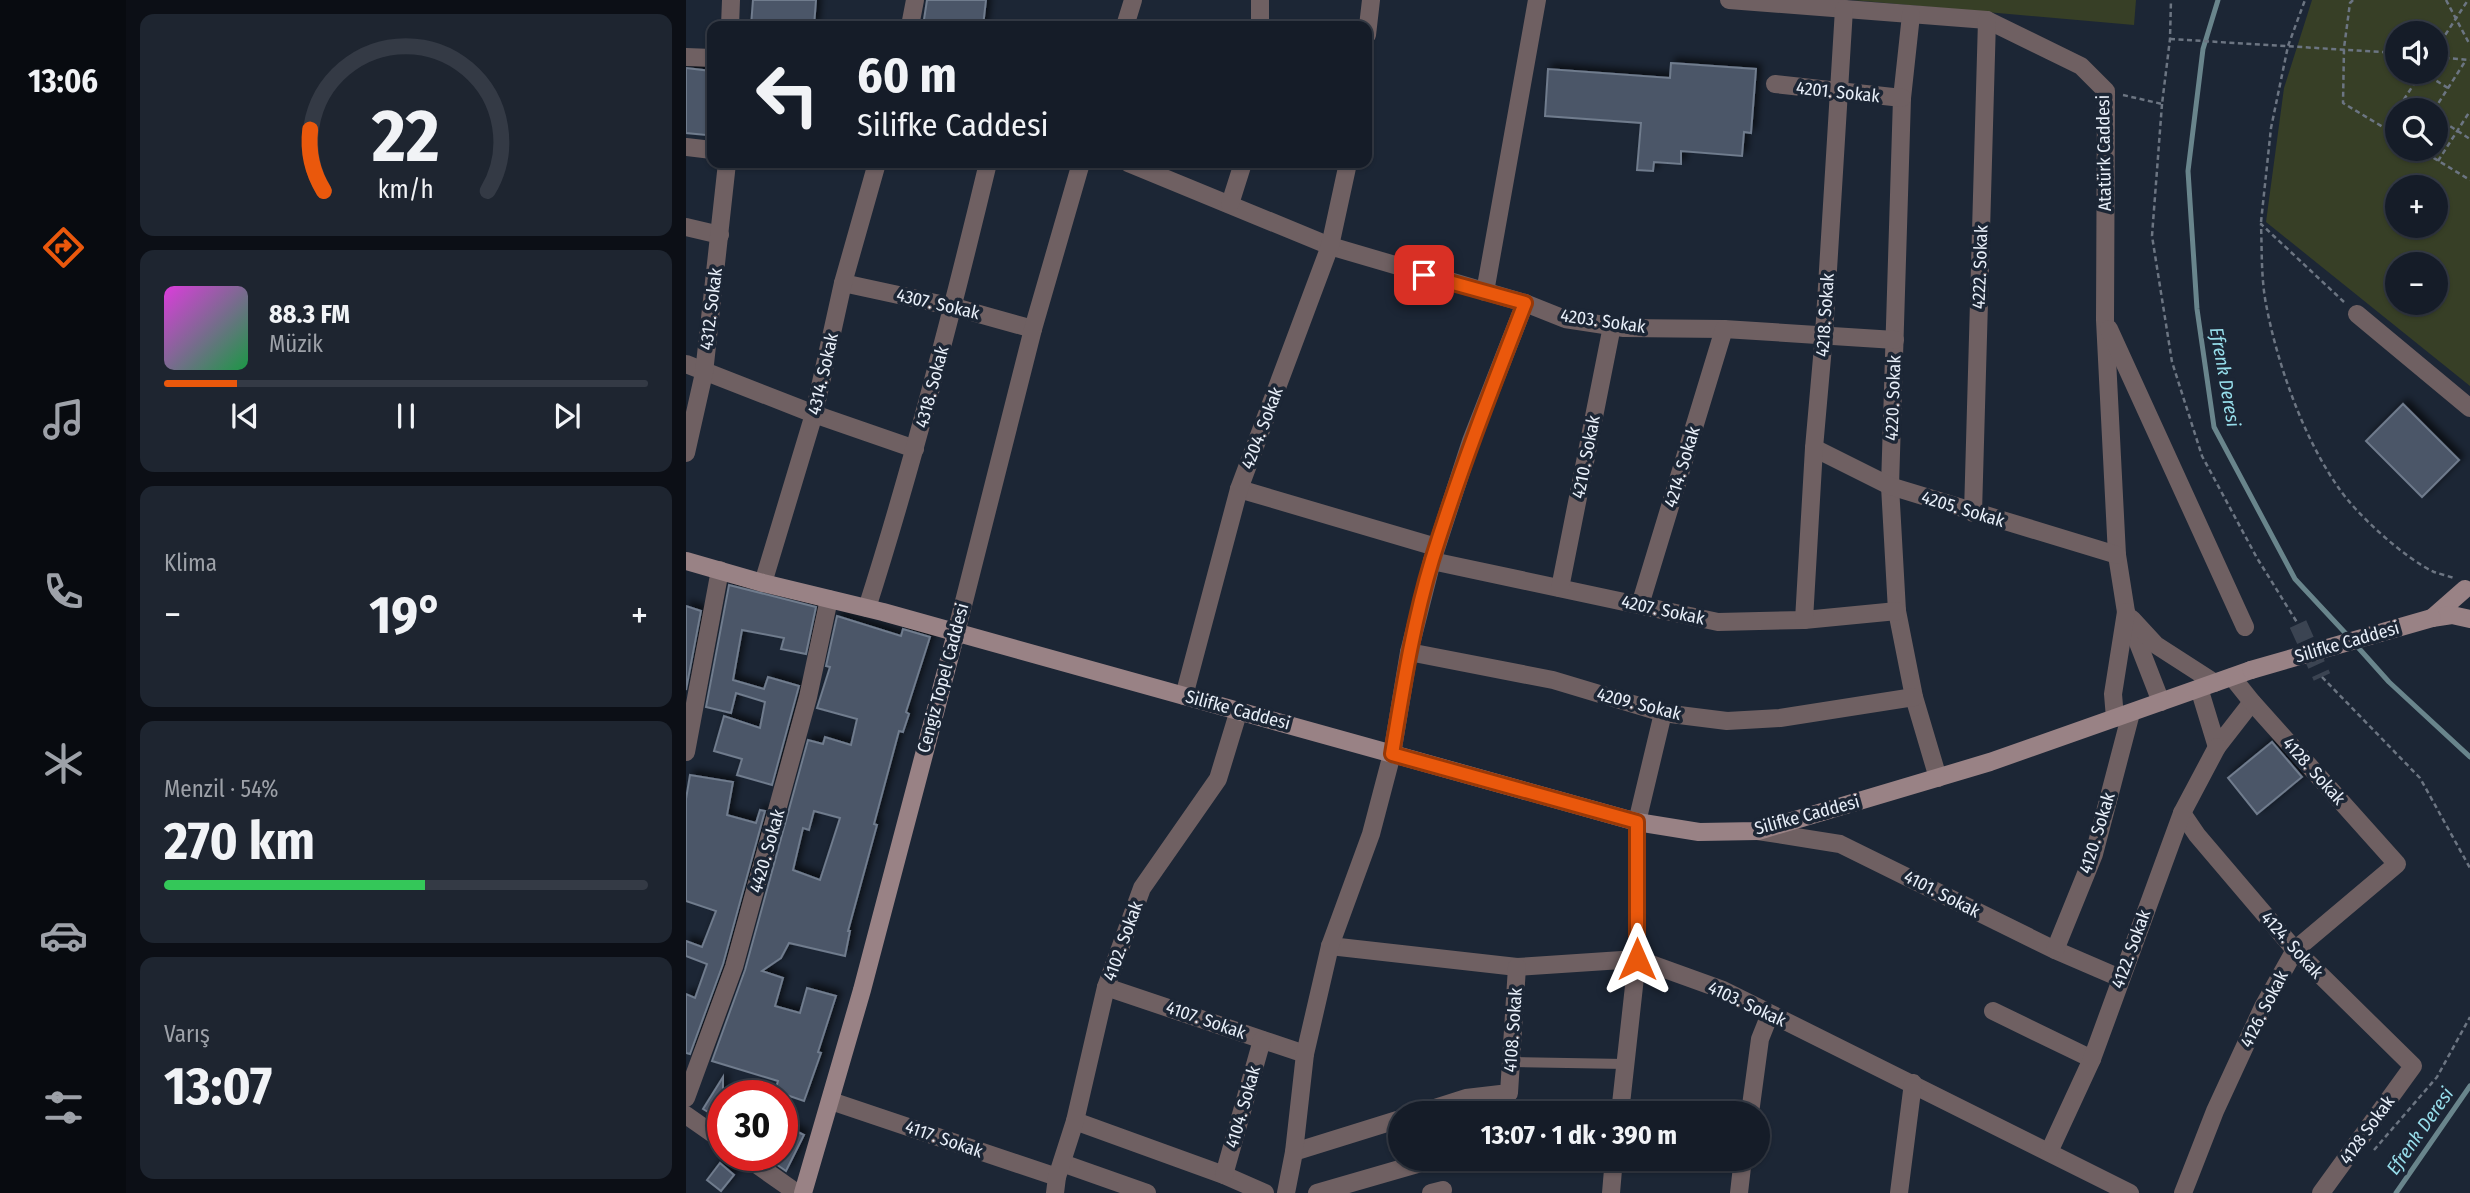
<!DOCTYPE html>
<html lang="tr">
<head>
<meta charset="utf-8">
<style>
	:root { --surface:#151c28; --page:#1e2530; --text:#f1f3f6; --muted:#9da1a8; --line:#343a45; --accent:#ea580c }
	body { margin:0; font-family:"Fira Sans Condensed",sans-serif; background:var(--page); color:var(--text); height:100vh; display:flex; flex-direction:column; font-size:26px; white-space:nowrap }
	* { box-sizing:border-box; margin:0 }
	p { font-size:23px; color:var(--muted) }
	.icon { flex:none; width:38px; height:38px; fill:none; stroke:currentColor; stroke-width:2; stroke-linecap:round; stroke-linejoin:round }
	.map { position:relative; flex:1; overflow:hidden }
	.drawer { display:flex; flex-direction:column; gap:14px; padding:14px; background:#0c0f16; width:560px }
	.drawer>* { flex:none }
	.banner { position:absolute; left:21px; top:21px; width:665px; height:147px; border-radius:14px; box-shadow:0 2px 5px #0004,0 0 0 2px var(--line); background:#151c28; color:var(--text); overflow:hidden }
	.controls { position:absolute; left:1699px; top:21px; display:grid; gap:14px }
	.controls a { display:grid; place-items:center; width:63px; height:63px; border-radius:50%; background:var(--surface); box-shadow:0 2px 5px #0004,0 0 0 2px var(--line); font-size:35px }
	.speed { position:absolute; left:21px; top:1080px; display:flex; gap:14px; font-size:35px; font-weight:700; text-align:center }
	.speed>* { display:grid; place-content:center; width:91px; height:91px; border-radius:50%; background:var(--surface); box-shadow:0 2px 5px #0004,0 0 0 2px var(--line); line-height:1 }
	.speed .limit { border:10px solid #d22; background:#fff; color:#111 }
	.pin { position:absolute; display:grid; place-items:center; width:60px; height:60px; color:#fff; margin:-30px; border-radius:14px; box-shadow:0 4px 10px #0006 }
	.me { position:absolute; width:77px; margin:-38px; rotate:0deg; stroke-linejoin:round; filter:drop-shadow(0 0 5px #0008) }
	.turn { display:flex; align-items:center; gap:24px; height:147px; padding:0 35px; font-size:32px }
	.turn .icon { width:91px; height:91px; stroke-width:2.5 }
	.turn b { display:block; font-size:49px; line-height:60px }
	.big { font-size:52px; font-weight:700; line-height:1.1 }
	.drawer .tile { flex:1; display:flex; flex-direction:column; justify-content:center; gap:10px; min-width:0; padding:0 24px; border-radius:14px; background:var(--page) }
	.drawer .dial { align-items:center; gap:0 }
	.dial svg { height:182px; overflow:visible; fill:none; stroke:var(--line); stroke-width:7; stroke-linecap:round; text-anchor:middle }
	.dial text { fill:var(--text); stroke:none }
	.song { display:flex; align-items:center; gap:21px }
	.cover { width:84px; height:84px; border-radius:10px; background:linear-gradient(135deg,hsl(300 70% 55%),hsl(140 70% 35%)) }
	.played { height:7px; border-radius:4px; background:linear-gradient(90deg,var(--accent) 15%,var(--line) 15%) }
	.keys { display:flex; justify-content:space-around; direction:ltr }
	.heat { display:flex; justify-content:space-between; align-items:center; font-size:38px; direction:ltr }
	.charge { height:10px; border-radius:5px; background:linear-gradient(90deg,#34c759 54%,var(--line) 0) }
	.trip { position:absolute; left:702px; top:1101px; width:382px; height:70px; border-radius:35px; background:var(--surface); box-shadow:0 2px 5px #0004,0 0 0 2px var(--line); font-weight:700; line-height:70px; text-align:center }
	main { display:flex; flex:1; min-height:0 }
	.tab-bar { display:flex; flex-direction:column; width:126px; justify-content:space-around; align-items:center; background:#080b10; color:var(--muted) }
	.tab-bar .icon { width:49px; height:49px }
	.tab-bar .current { color:var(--accent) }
	.tab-bar b { font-size:32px; color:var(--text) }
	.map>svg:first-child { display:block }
	.green { fill:#373f26; fill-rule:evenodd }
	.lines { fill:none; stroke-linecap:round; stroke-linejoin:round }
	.stream { stroke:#69858c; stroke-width:5 }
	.building { fill:#4b5667; stroke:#6f7b8d; stroke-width:2; fill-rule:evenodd; filter:url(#shadow) }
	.street-tunnel { stroke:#3b4452; stroke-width:18; stroke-dasharray:18 9; stroke-linecap:butt }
	.path { stroke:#6c7582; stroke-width:2.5; stroke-dasharray:5 3.5; stroke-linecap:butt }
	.lane { stroke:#6f6062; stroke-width:10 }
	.street { stroke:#6f6062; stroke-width:18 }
	.secondary { stroke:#998285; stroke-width:18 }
	.secondary-bridge { stroke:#998285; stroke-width:18 }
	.route-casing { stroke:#983908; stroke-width:18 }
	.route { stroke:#ea580c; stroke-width:12 }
	.labels { text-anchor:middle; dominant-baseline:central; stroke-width:7; stroke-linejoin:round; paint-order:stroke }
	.street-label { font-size:18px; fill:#e8eff9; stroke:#1c2635 }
	.water-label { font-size:19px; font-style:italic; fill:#96ddea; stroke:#1c2635 }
</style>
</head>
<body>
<main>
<nav class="tab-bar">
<b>13:06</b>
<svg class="icon current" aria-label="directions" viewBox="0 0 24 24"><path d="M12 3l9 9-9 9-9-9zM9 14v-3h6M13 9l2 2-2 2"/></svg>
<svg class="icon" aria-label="music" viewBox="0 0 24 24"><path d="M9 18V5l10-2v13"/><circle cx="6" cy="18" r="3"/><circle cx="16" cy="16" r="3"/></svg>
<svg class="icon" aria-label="phone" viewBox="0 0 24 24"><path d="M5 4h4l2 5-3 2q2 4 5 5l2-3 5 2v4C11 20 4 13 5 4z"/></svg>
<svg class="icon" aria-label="climate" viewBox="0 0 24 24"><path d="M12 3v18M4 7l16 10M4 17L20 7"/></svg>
<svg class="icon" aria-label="car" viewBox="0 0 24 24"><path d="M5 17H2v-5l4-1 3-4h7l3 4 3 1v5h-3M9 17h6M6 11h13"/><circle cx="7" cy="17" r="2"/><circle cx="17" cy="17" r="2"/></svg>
<svg class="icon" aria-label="filters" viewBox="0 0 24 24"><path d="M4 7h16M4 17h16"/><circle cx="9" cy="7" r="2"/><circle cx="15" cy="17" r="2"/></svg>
</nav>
<section class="drawer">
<div class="tile dial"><svg viewBox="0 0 100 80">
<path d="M14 69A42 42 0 1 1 86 69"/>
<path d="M14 69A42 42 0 0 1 8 42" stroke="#ea580c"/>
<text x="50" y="56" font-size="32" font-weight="700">22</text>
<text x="50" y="72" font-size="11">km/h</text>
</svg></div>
<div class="tile">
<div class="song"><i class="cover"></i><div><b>88.3 FM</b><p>Müzik</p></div></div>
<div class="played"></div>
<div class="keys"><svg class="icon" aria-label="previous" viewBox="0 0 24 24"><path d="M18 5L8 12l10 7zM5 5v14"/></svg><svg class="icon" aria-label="pause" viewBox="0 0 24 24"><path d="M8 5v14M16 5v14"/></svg><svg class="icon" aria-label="next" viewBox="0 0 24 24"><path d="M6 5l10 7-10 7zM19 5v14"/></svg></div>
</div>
<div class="tile"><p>Klima</p>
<div class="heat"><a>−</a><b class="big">19°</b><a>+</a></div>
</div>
<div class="tile"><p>Menzil · 54%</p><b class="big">270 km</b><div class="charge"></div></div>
<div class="tile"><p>Varış</p><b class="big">13:07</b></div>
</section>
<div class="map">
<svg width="1784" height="1193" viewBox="0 0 1784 1193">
	<defs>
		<filter id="shadow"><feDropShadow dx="4.5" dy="-4.5" stdDeviation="3.5" flood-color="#0009"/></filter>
	</defs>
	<rect width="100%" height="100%" fill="#1c2635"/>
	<!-- green -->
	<g class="green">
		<path d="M1166,0h284l-2,25z"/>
		<path d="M1626,0h158v386l-204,-164 18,-134zM1712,33h38v39h-38zM1712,110h38v39h-38zM1712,187h38v39h-38zM1712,264h38v39h-38z"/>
	</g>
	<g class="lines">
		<!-- stream -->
		<g class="stream">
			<path d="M1532,0l-15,49 -15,122 9,138 17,118 81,152 54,58"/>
			<path d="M1669,644l34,38 81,75"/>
			<path d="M1710,1193l74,-107"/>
		</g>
	</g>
	<!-- building -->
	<g class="building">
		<path d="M67,0h63l-2,26h-63z"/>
		<path d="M241,0h59l-3,26h-60z"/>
		<path d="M985,63l85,6 -5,64 -7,-1 -2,24 -61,-5v13l-27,-2 -1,9 -16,-1 4,-47 -96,-7 3,-47 122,9z"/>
		<path d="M0,68l25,3 -5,64 -20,-2z"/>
		<path d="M1717,404l56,56 -37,37 -56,-56z"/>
		<path d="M43,585l87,22 -10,47 -25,-5 3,-11 -42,-8 -9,50 31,9 4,-12 31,9 -27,99 -35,-10 5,-16 -28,-8 10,-35 36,12 5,-26 -29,-9 -5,20 -25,-6z"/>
		<path d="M0,606l15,5 -15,79z"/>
		<path d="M151,616l64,20 2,-7 27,8 -24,75 3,2 -6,18 -4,-1 -25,93 3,1 -29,106h2l-5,25 -56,-13 -8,15 -19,13 21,7 -8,28 25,7 7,-25 29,8 -18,56 3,1 -17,48 -29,-10 3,-10 -66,-20 33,-91 63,-230 15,4 2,-7 26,8 6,-26 -40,-11 13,-41 -4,-1zM128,811l26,7 -20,62 -27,-10 10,-42 6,2z"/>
		<path d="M1586,742l30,35 -45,37 -29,-36z"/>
		<path d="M4,775l43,7 -6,33 29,8 4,-13 5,1 -42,153 -33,90 -4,-1v-59l9,4 12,-34 -21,-8v-15l16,6 14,-36 -30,-10v-102z"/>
		<path d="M37,1077v44l-20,-12z"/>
		<path d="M96,1124l22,11 -18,36 -23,-16h19z"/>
		<path d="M34,1163l14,12 -13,16 -14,-11z"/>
	</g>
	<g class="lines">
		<!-- street-tunnel -->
		<path class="street-tunnel" d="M1612,624l24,53"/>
		<!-- path -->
		<g class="path">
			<path d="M1667,0l-3,3 -6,45 -1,55 55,33"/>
			<path d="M1760,0l24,45"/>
			<path d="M1484,39l228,14"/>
			<path d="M1750,49l32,-49"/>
			<path d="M1750,57l34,3"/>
			<path d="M1736,72l26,16"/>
			<path d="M1437,95l39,9 8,-65 1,-39"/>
			<path d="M1719,98l20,12"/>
			<path d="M1476,104l-10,132 20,126 30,94 55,102 41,66"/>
			<path d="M1748,110l32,-50"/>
			<path d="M1750,117l34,22"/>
			<path d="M1699,128l37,-56"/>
			<path d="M1733,149l51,31"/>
			<path d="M1752,161l32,-50"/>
			<path d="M1575,222l10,-94 17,-82 17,-46"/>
			<path d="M1658,302l-83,-78c1,26 0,54 5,80 11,59 37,133 72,183 18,27 66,71 96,85 6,2 14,4 20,6"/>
			<path d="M1636,677l98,101 50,90"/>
			<path d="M1688,1150l63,-73 33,-60"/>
		</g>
		<!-- lane -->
		<path class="lane" d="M825,1062l114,2"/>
		<!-- street -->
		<g class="street">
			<path d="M574,0v26"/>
			<path d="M1043,0l258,20 94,46 25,25 -1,229 12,235 9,57 35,90"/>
			<path d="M1225,15l-9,83 -12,388 7,125 17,86 24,81"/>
			<path d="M44,26l1,-26"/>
			<path d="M224,26l5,-26"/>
			<path d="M439,26l8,-26"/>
			<path d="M681,35l4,-35"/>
			<path d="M0,57l26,1"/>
			<path d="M1089,84l127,14"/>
			<path d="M0,147l26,3"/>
			<path d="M442,163l202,83 195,57 40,16 59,9 100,1 171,11"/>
			<path d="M544,204l13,-41"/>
			<path d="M0,227l34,8"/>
			<path d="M157,283l111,24 79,22"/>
			<path d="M799,292l52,-292"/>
			<path d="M1671,314l113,94"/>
			<path d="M1423,329l136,298"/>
			<path d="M0,364l128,50 101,35"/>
			<path d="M1128,448l76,38 227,69"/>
			<path d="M0,453l18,-80 23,-210"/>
			<path d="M553,489l197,58"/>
			<path d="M1287,513l14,-493"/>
			<path d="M746,561l286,61 86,-2 93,-9"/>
			<path d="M77,583l51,-169 29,-131 34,-120"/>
			<path d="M874,588l52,-262"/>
			<path d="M954,605l84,-276"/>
			<path d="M181,608c47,-147 85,-295 121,-445"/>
			<path d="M1446,619l24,26 59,38"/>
			<path d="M1118,620l10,-172 10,-113 20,-326"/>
			<path d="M270,633l77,-304 48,-166"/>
			<path d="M723,652l144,28 110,33 64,8 53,-3 134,-21"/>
			<path d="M1513,688l18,59 35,-45"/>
			<path d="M498,696l55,-207 91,-243 18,-83"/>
			<path d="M1429,718l-2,-24 13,-82"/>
			<path d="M0,752l34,-182"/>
			<path d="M1496,813l15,22 98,115 118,116 -92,127"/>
			<path d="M1072,831l82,13 215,106 65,28"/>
			<path d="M644,946l187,21 120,-8 86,31 407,203"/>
			<path d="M1369,950l39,-96 37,-141"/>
			<path d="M420,987l199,67"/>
			<path d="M1307,1011l99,48"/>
			<path d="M0,1098l48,-131 74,-270 21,-98"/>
			<path d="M145,1101l226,76"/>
			<path d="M733,1113l47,-15 43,-5 8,-126"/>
			<path d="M934,1113l17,-154v-137l26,-109"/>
			<path d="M1064,1113l10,-74 10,-25"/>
			<path d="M0,1115l37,26"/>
			<path d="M389,1121l149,54 41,18"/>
			<path d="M608,1152l106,-33"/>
			<path d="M1363,1152l43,-93 90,-246 35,-66"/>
			<path d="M57,1155l54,38"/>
			<path d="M376,1163l85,30"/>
			<path d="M538,1175l38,-135"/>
			<path d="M369,1193l2,-16 18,-56 31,-134 36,-99 76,-109 21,-69"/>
			<path d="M600,1193l8,-41 11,-98 25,-108 41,-112 21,-80 17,-102 23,-91 39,-120 54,-138"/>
			<path d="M631,1193l121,-35"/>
			<path d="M745,1193l12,-3"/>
			<path d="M925,1193l3,-35"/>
			<path d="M1053,1193l4,-35"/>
			<path d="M1213,1193l14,-110"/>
			<path d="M1497,1193l32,-82 48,-104 32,-57 102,-86 -145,-162 -20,-25"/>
		</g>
		<!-- secondary -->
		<g class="secondary">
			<path d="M0,561l77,22 120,29 754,210 62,10 59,-1 232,-69 261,-92"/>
			<path d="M1746,618l33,-29"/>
			<path d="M1746,618l20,-3 18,4"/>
			<path d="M117,1193l59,-203 94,-357"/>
		</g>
		<!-- secondary-bridge -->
		<path class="secondary-bridge" d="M1565,670l181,-52"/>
	</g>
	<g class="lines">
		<defs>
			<path id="route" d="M738,275l101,28c-33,85 -66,170 -93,257 -19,63 -29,128 -40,194l245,68v137"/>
		</defs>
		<!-- route casing -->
		<use href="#route" class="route-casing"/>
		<!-- route -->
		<use href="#route" class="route"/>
	</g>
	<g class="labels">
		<!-- street labels -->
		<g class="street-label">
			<text transform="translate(1152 92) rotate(6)">4201. Sokak</text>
			<text transform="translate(1418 153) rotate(-91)">Atatürk Caddesi</text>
			<text transform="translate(1294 267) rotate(-88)">4222. Sokak</text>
			<text transform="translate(252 304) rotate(13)">4307. Sokak</text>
			<text transform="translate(25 309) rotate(-83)">4312. Sokak</text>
			<text transform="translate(1139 315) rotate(-86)">4218. Sokak</text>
			<text transform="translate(917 321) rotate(8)">4203. Sokak</text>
			<text transform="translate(137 374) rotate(-77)">4314. Sokak</text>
			<text transform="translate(246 387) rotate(-75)">4318. Sokak</text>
			<text transform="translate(1207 398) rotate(-88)">4220. Sokak</text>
			<text transform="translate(576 428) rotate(-69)">4204. Sokak</text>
			<text transform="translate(900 457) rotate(-79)">4210. Sokak</text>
			<text transform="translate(996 467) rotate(-73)">4214. Sokak</text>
			<text transform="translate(1277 509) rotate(17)">4205. Sokak</text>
			<text transform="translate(977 610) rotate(12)">4207. Sokak</text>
			<text transform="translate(1661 642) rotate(-16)">Silifke Caddesi</text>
			<text transform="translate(257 678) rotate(-75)">Cengiz Topel Caddesi</text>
			<text transform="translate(953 704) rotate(14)">4209. Sokak</text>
			<text transform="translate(552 710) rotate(15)">Silifke Caddesi</text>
			<text transform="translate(1628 771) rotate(48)">4128. Sokak</text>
			<text transform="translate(1121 815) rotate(-15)">Silifke Caddesi</text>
			<text transform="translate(1411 833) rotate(-73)">4120. Sokak</text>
			<text transform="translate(81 851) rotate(-74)">4420. Sokak</text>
			<text transform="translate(1256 894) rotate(27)">4101. Sokak</text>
			<text transform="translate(437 941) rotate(-70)">4102. Sokak</text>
			<text transform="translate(1606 945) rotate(48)">4124. Sokak</text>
			<text transform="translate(1445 949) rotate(-70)">4122. Sokak</text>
			<text transform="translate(1061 1004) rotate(25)">4103. Sokak</text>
			<text transform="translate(1578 1009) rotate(-63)">4126. Sokak</text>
			<text transform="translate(520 1020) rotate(19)">4107. Sokak</text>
			<text transform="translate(827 1030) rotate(-86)">4108. Sokak</text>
			<text transform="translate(557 1107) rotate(-74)">4104. Sokak</text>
			<text transform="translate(1681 1130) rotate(-54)">4128 Sokak</text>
			<text transform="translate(258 1139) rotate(19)">4117. Sokak</text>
		</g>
		<!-- water labels -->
		<g class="water-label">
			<text transform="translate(1539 377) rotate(80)">Efrenk Deresi</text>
			<text transform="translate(1734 1131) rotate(-55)">Efrenk Deresi</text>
		</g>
	</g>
</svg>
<div class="controls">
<a><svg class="icon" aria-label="sound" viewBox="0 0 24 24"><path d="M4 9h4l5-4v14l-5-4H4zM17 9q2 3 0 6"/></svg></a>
<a><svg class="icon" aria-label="search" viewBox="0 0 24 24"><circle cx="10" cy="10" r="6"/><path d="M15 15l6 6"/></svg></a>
<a>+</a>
<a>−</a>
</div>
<div class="speed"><div class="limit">30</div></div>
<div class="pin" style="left:738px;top:275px;background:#d93025"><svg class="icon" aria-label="arrive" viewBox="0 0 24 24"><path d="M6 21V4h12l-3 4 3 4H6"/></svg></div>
<svg class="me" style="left:951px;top:959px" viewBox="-20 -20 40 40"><path d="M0-17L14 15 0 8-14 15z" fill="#ea580c" stroke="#fff" stroke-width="4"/></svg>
<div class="trip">13:07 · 1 dk · 390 m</div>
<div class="banner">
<div class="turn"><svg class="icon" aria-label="left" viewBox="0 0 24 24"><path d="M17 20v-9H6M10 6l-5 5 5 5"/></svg><div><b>60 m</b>Silifke Caddesi</div></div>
</div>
</div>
</main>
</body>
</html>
